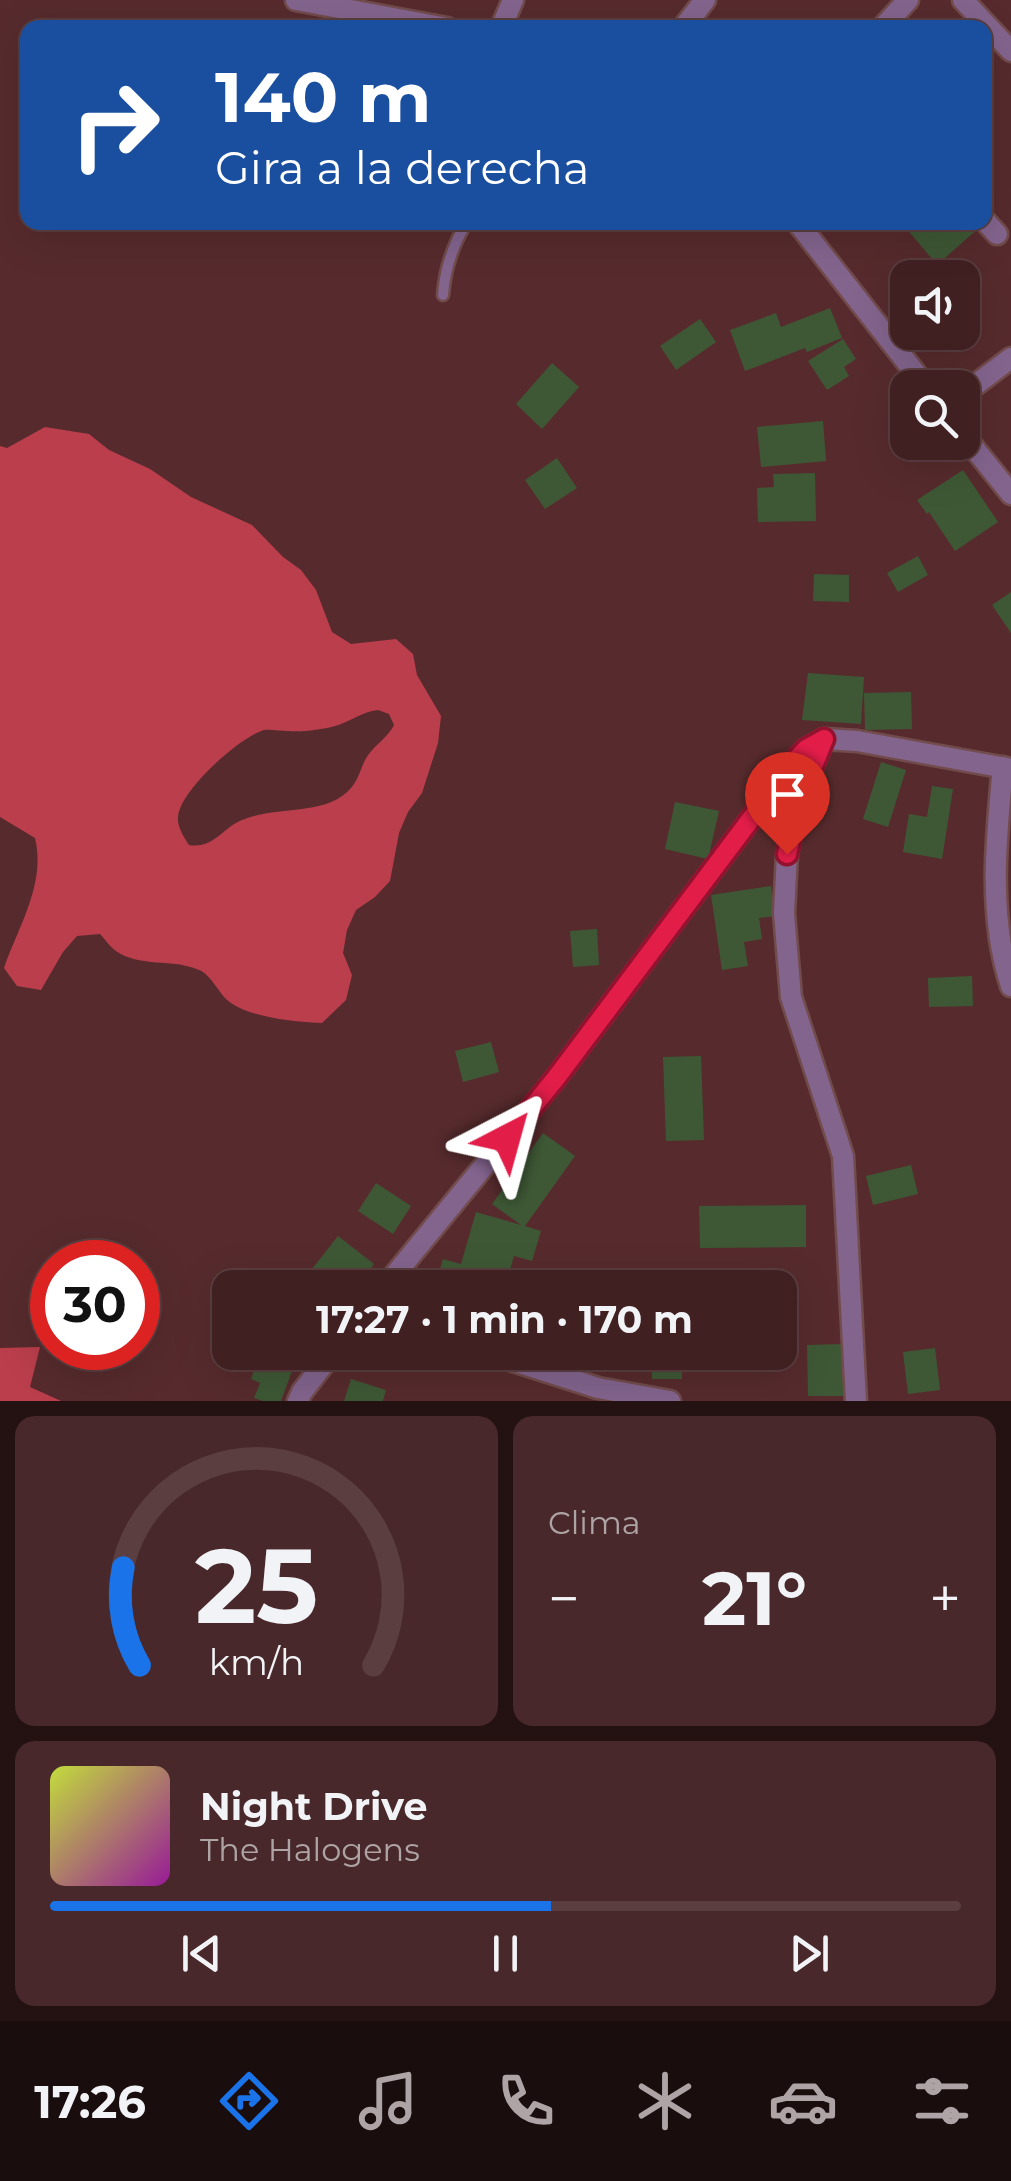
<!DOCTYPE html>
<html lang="es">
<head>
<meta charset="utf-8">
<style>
	:root { --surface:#412022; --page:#48282a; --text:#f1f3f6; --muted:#aea3a5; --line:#5a3e40; --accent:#1a73e8 }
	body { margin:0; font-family:Montserrat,sans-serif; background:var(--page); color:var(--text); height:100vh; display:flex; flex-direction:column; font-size:38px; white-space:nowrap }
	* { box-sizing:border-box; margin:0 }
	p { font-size:32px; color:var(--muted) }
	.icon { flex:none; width:55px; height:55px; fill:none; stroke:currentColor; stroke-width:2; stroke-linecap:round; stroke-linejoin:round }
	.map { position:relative; height:1401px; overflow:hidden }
	.panel { display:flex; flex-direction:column; gap:15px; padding:15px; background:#241213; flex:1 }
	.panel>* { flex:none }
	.top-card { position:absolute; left:20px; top:20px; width:972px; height:210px; border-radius:20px; box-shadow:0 10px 40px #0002,0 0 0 2px var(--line); background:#1a4fa0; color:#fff; overflow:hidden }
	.fabs { position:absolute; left:890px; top:260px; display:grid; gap:20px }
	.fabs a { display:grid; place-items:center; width:90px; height:90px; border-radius:20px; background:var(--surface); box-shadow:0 10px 40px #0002,0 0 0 2px var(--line); font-size:50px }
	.speed { position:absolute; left:30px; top:1240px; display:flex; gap:20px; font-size:50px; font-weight:700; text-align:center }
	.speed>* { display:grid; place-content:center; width:130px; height:130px; border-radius:50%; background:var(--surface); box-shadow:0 10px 40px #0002,0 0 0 2px var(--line); line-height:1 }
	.speed .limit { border:15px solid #d22; background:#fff; color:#111 }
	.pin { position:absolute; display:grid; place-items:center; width:85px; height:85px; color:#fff; margin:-102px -42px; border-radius:50% 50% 50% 0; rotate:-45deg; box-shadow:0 0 10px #0007 }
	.pin .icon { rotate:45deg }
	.me { position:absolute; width:110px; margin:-55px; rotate:39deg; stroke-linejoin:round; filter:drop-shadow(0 0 8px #0008) }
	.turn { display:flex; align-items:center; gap:35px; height:210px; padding:0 30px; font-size:45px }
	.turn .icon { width:130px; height:130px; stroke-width:2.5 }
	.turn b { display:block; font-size:70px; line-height:85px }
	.big { font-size:75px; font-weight:700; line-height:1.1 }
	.panel .card { flex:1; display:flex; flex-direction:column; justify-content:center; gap:15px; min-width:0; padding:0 35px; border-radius:20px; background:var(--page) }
	.panel .dial { align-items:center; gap:0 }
	.dial svg { height:260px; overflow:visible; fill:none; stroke:var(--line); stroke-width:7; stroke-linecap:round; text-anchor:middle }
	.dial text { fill:var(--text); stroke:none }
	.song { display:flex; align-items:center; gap:30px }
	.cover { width:120px; height:120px; border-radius:15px; background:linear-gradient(135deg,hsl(70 70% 55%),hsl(300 70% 35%)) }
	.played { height:10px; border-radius:5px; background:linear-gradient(90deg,var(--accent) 55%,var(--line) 55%) }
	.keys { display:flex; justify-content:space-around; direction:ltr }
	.heat { display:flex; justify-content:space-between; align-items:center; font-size:55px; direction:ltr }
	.panel .tiles { flex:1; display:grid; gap:15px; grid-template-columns:1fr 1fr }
	.card:last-child { grid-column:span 2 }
	.trip { position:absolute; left:212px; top:1270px; width:585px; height:100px; border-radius:20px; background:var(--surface); box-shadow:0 10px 40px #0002,0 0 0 2px var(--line); font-weight:700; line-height:100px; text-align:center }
	.tabs { display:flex; height:160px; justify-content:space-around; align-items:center; background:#1a0d0e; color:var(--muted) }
	.tabs .icon { width:70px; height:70px }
	.tabs .current { color:var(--accent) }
	.tabs b { font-size:45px; color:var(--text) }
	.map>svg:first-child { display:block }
	.forest { fill:#bb3e4c; fill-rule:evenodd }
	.building { fill:#3e5835 }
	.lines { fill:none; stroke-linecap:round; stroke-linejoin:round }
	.lane-casing { stroke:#724b4c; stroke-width:15 }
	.street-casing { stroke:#724b4c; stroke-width:25 }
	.lane { stroke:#83648d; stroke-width:10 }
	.street { stroke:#83648d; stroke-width:20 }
	.route-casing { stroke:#92132f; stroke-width:25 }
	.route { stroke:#e11d48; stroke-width:18 }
</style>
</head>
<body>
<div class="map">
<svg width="1011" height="1401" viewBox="0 0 1011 1401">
	<rect width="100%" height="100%" fill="#572b2d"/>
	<!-- forest -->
	<g class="forest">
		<path d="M45,427l44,7 20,16 41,19 41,28 61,28 31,32 18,13 15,20 16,42 19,12 45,-5 17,15 4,21 24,41 -3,27 -16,50 -14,19 -9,21 -9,48 -15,16 -19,13 -9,20 -4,23 9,22 -6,25 -24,23c-26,-1 -69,-5 -91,-20 -12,-8 -19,-28 -32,-33 -27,-12 -58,-2 -83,-19 -6,-4 -11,-12 -16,-17l-23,2 -14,16 -22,38 -24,-4 -13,-18c15,-43 42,-84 31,-130l-35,-21v-371l7,2zM378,710l11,4 5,11c-6,12 -17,18 -25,29 -8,10 -9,24 -18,34 -25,29 -74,17 -109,32 -20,8 -28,29 -53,25 -5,-8 -12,-18 -11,-28 2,-27 62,-80 86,-87 7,-1 17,1 24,1 14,1 33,-1 47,-5 15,-4 26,-14 43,-16z"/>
		<path d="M40,1347l-10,40 31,14h-61v-53z"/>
	</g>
	<!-- building -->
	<g class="building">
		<path d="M901,222h77l3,4 -44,39z"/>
		<path d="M830,308l12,30 -35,14 -2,-4 -60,23 -15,-41 46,-17 5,14z"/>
		<path d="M700,319l16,23 -40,28 -16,-24z"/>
		<path d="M843,339l13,20 -12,8 5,9 -22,14 -19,-29z"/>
		<path d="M552,363l27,24 -37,42 -26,-25z"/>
		<path d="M823,421l3,40 -65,6 -4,-40z"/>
		<path d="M557,458l20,30 -32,21 -20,-29z"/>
		<path d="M963,470l35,52 -43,29 -26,-39 -2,2 -10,-14z"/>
		<path d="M815,473l1,48 -58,1 -1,-34 17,-1 -1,-13z"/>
		<path d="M918,556l10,19 -30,17 -11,-19z"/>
		<path d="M814,574l35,1v27l-36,-1z"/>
		<path d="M1011,592v41l-19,-28z"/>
		<path d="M808,673l56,4 -3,47 -59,-4z"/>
		<path d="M911,692l1,37 -47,1 -1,-37z"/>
		<path d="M881,762l25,8 -18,57 -25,-8z"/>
		<path d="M932,786l21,3 -11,70 -39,-7 6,-38 18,3z"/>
		<path d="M675,802l44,9 -11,48 -43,-10z"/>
		<path d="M771,886l4,30 -16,2 3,21 -18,3 4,24 -26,4 -11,-75z"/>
		<path d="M597,929l2,36 -26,2 -3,-36z"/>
		<path d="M972,976l1,30 -44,1 -1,-29z"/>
		<path d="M491,1042l8,30 -36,10 -8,-31z"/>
		<path d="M701,1056l3,84 -38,1 -3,-84z"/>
		<path d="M543,1133l32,23 -50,70 16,5 -9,30 -18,-5 -9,32h-30l-37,-12 5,-17 18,5 15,-52 45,13 -29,-21z"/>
		<path d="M911,1165l7,29 -45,11 -7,-29z"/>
		<path d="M376,1183l35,23 -18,28 -35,-23z"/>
		<path d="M806,1205v42l-106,1 -1,-42z"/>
		<path d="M338,1236l36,28 -18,24h-21l-23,-19z"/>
		<path d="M844,1344v52h-36l-1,-51z"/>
		<path d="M935,1348l5,42 -32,4 -5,-42z"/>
		<path d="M261,1352h38l-18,49h-18l-9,-3 6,-15 -9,-4z"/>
		<rect x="563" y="1352" width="52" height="12"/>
		<rect x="652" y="1352" width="30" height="27"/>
		<path d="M351,1379l35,11 -3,11h-39z"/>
	</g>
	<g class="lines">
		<defs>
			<path id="lane" d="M443,295c2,-27 9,-49 24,-73"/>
			<g id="street">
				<path d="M296,0l151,28"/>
				<path d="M963,0l48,51"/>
				<path d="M501,28l12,-28"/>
				<path d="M683,28l22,-28"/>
				<path d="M882,28l26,-28"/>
				<path d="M985,221l12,13"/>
				<path d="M797,222l130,166"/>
				<path d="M962,395l49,-37"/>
				<path d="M962,433l49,61"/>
				<path d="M1003,767c-7,71 -15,150 8,219"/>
				<path d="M384,1288l172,-210 237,-315 13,-14 18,-10"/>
				<path d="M485,1352l113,36 72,13"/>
				<path d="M298,1401l4,-9 31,-40"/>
				<path d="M856,1401l-13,-245 -52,-159 -7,-84 3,-59 12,-54 25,-61 33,2 154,28"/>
			</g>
		</defs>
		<!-- lane casing -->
		<use href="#lane" class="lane-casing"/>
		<!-- street casing -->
		<use href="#street" class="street-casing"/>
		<!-- lane -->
		<use href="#lane" class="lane"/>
		<!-- street -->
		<use href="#street" class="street"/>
	</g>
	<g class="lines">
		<defs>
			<path id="route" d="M507,1138l49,-60 237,-315 13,-14 18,-10 -25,61 -12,54"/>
		</defs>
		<!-- route casing -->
		<use href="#route" class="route-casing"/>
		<!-- route -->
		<use href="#route" class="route"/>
	</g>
</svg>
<div class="fabs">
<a><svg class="icon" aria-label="sound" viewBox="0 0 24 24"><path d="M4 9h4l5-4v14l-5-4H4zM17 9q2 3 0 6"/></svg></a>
<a><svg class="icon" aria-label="search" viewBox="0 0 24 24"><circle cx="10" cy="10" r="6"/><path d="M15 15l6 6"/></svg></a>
</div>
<div class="speed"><div class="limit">30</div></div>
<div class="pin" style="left:787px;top:854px;background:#d93025"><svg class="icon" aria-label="arrive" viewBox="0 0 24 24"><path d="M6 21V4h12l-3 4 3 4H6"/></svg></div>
<svg class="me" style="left:507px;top:1138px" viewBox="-20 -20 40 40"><path d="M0-17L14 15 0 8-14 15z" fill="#e11d48" stroke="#fff" stroke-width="4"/></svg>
<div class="trip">17:27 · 1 min · 170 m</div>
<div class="top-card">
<div class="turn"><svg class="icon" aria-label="right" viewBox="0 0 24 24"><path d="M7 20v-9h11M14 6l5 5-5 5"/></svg><div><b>140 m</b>Gira a la derecha</div></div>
</div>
</div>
<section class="panel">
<div class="tiles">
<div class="card dial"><svg viewBox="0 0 100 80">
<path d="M14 69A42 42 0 1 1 86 69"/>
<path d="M14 69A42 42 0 0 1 9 39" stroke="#1a73e8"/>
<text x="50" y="56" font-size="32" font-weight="700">25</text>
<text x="50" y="72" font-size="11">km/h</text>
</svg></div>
<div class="card"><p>Clima</p>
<div class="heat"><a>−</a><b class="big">21°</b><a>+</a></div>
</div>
<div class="card">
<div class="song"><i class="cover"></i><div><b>Night Drive</b><p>The Halogens</p></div></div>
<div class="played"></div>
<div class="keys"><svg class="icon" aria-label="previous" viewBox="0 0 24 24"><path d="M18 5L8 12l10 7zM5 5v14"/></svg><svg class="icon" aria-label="pause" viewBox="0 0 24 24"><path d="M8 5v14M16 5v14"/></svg><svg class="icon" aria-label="next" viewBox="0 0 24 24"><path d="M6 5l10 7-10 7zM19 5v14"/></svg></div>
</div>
</div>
</section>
<nav class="tabs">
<b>17:26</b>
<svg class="icon current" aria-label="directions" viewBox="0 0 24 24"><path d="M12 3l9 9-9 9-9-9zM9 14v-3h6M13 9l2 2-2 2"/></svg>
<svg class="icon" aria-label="music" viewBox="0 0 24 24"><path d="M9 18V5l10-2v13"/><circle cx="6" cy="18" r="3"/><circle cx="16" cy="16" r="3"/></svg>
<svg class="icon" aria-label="phone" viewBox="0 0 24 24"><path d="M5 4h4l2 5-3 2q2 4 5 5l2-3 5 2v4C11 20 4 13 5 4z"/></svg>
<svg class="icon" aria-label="climate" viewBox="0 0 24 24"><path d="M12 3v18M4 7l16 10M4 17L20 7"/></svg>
<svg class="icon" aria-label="car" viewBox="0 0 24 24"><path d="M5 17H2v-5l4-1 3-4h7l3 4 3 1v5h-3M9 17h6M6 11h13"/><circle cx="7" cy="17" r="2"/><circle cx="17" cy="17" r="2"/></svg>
<svg class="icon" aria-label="filters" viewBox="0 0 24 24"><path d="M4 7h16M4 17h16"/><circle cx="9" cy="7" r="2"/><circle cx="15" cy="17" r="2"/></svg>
</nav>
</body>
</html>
